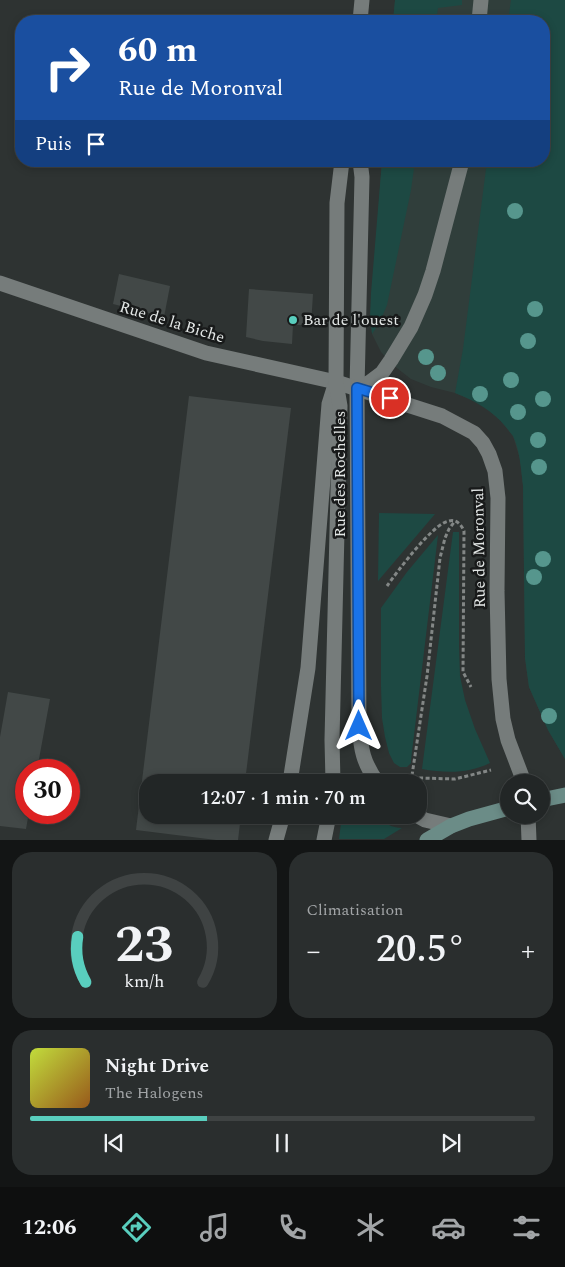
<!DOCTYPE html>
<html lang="fr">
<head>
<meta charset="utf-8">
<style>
	:root { --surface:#222626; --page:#2a2e2e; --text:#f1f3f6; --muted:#a2a5a7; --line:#3f4343; --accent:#59cebe }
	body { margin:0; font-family:Spectral,serif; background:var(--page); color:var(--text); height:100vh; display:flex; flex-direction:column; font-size:19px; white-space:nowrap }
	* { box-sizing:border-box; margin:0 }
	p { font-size:16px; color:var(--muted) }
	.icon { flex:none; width:28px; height:28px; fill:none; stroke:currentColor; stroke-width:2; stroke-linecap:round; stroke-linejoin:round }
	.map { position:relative; height:840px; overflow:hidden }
	.details { display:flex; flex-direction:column; gap:12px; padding:12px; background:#131515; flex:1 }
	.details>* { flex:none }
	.banner { position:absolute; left:15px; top:15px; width:535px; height:152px; border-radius:20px; box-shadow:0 2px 8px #0003,0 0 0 1px var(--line); background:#1a4fa0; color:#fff; overflow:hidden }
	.fabs { position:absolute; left:500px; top:774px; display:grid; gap:10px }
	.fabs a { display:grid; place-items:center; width:50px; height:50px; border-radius:50%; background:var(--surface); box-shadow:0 2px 8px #0003,0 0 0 1px var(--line); font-size:25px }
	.speed { position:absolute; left:15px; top:759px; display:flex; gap:10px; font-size:25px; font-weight:700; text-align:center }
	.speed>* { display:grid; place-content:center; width:65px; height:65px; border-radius:50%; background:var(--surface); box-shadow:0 2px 8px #0003,0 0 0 1px var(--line); line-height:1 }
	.speed .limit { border:8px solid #d22; background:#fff; color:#111 }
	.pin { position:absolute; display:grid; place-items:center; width:42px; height:42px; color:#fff; margin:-21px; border:2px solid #fff; border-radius:50%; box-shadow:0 1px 5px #0007 }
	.me { position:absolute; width:55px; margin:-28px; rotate:0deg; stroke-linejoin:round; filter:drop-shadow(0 0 4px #0008) }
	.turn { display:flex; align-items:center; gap:18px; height:105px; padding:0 20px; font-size:22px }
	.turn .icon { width:65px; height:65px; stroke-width:2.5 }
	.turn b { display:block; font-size:35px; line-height:42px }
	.then { display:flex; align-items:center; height:48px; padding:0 20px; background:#0003; gap:10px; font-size:19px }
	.big { font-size:38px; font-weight:600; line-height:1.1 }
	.details .widget { flex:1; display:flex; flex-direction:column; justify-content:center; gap:8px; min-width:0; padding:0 18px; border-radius:20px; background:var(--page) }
	.details .dial { align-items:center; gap:0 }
	.dial svg { height:130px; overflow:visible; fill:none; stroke:var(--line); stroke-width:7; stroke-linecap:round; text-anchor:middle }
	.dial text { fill:var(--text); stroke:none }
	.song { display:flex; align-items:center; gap:15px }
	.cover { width:60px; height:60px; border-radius:8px; background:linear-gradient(135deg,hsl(70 70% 55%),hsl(30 70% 35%)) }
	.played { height:5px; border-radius:2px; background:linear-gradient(90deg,var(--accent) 35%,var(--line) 35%) }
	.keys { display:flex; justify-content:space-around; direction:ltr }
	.heat { display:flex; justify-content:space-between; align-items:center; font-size:28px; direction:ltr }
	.details .tiles { flex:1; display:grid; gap:12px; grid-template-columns:1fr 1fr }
	.widget:last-child { grid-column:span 2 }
	.trip { position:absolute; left:139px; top:774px; width:288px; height:50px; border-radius:20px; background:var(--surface); box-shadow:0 2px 8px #0003,0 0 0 1px var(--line); font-weight:600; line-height:50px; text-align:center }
	.menu { display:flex; height:80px; justify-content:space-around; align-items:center; background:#0e0f0f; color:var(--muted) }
	.menu .icon { width:35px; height:35px }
	.menu .on { color:var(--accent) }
	.menu b { font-size:22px; color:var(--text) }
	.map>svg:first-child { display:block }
	.built { fill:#303e3b }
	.green { fill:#1d4943 }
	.building { fill:#424847 }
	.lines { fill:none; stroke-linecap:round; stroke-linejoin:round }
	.path { stroke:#838786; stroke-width:3; stroke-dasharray:4 2.5; stroke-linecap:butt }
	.lane { stroke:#767c7b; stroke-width:15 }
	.street { stroke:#767c7b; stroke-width:15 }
	.secondary { stroke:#6b8c87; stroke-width:15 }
	.tree { fill:#56968d }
	.route-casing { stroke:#114b97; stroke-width:12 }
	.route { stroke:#1a73e8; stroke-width:9 }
	.poi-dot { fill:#59cebe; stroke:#181a1a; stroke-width:2 }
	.labels { text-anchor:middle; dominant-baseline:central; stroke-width:5; stroke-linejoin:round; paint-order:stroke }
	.poi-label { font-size:16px; fill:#e3e7e6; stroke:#181a1a; text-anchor:start }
	.street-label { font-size:16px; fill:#e3e7e6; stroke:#181a1a }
</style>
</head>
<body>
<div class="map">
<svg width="565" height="840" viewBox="0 0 565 840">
	<rect width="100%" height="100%" fill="#2e3332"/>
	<!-- built -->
	<path class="built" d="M395,0h170v759l-17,-29 -19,-43 -4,-29 -2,-172 -3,-27 -7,-23 -13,-16 -14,-12 -12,-7 -19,-8 -24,-6 -20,-8 -18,-14 -12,-13 -9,-18 -2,-16 12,-157h162v-140h-151z"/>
	<!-- green -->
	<g class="green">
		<path d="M395,0h67v5l-24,3 -2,13h-43z"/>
		<path d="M511,0h54v759l-17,-29 -19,-43 -4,-29 -2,-172c-2,-16 -3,-36 -10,-50 -2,-3 -5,-6 -7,-9 -14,-17 -31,-26 -51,-34l8,-44 24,-188h57v-140h-36z"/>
		<path d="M382,161h33l-4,29 -24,115 -7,17 -8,12 -2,-16 1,-25z"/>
		<path d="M379,513l56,1 -57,67z"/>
		<path d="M453,532h6v113l1,31 5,24 10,29 15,34c-22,11 -45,10 -68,6z"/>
		<path d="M438,535l-27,225v3l-4,4h-7l-6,-4 -5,-10 -4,-16 -3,-19 -1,-31v-79l26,-36z"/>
		<path d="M342,815h34c7,8 16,13 26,13l-18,11h-45z"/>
	</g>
	<!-- building -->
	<g class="building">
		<path d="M119,274l51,12 -6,31 -51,-13z"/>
		<path d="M249,289l64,5 -2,31h-18l-1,19 -29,-3 -17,-4z"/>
		<path d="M189,396l102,12 -46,374h-97v33h93l-3,25h-22l-80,-10z"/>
		<path d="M8,692l42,7 -13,71h-11v42h3l-3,17 -26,-3v-89z"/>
	</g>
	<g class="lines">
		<!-- path -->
		<g class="path">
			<path d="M387,586c10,-14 46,-63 62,-65 7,-2 12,3 15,10l-1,141 8,15"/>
			<path d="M411,782l16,-106 13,-118 5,-20 4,-9 6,-8"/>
			<path d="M414,782l5,-4 36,1 36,-9"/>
		</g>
		<!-- lane -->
		<g class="lane">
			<path d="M479,21l2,-21"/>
			<path d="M357,388l13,-6 12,-9 9,-13 20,-33 14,-32 8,-24 29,-110"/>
		</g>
		<!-- street -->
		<g class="street">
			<path d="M360,21l2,-21"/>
			<path d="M360,161l2,16 -5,211 2,338c2,24 4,36 18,56"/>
			<path d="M0,283l206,70 130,29 106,34 32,17 9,10 6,11 6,17 3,27 -1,93 2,88 4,40 5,21 16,42"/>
			<path d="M290,782l18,-114 21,-264 6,-19"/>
			<path d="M333,782l-1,-42 8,-334 -4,-24 1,-179 5,-42"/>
			<path d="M416,815l9,5 26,6"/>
			<path d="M528,815l1,25"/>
			<path d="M276,840l7,-25"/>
			<path d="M324,840l5,-25"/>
		</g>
		<!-- secondary -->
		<g class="secondary">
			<path d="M541,800l24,-5"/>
			<path d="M427,840l24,-14 18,-7 40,-11"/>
		</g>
	</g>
	<!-- trees -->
	<g class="tree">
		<circle cx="515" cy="211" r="8"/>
		<circle cx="535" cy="309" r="8"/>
		<circle cx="528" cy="341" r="8"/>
		<circle cx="426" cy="357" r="8"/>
		<circle cx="438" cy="373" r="8"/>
		<circle cx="511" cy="380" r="8"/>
		<circle cx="480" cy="394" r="8"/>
		<circle cx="543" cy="399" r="8"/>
		<circle cx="518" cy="412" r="8"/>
		<circle cx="538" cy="440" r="8"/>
		<circle cx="539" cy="467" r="8"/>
		<circle cx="543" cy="559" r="8"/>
		<circle cx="534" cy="577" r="8"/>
		<circle cx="549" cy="716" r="8"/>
	</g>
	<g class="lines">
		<defs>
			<path id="route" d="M359,726l-2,-338 33,10"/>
		</defs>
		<!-- route casing -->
		<use href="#route" class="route-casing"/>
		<!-- route -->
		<use href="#route" class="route"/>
	</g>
	<!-- markers -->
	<circle class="poi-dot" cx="293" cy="320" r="5"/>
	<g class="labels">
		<!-- poi labels -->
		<g class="poi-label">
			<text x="303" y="320">Bar de l'ouest</text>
		</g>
		<!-- street labels -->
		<g class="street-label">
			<text transform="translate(172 322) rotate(17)">Rue de la Biche</text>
			<text transform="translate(340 474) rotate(-90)">Rue des Rochelles</text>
			<text transform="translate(479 548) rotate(-91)">Rue de Moronval</text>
		</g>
	</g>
</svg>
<div class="fabs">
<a><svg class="icon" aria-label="search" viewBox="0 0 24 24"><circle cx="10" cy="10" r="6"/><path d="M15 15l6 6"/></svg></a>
</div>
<div class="speed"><div class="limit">30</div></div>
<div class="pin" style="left:390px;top:398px;background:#d93025"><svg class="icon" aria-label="arrive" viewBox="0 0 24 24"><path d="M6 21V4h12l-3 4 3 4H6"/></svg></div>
<svg class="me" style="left:359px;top:726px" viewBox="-20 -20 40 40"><path d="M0-17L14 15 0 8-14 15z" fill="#1a73e8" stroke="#fff" stroke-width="4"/></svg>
<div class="trip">12:07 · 1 min · 70 m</div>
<div class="banner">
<div class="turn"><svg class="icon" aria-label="right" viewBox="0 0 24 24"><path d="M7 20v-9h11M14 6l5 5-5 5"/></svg><div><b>60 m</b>Rue de Moronval</div></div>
<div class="then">Puis<svg class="icon" aria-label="arrive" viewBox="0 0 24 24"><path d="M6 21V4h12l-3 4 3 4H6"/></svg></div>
</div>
</div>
<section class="details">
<div class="tiles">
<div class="widget dial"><svg viewBox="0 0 100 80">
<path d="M14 69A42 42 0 1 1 86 69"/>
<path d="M14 69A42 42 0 0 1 9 41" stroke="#59cebe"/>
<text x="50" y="56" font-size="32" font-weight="700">23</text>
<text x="50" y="72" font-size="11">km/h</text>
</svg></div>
<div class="widget"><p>Climatisation</p>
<div class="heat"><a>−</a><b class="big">20.5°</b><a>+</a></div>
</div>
<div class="widget">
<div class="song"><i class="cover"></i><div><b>Night Drive</b><p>The Halogens</p></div></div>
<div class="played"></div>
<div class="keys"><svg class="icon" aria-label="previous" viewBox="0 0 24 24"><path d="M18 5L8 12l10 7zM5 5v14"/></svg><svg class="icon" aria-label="pause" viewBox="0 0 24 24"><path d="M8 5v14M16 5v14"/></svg><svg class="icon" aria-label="next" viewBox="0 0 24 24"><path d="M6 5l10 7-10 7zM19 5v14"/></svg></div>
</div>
</div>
</section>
<nav class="menu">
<b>12:06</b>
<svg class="icon on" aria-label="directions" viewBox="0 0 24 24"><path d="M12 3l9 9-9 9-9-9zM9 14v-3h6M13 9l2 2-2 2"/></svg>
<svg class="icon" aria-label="music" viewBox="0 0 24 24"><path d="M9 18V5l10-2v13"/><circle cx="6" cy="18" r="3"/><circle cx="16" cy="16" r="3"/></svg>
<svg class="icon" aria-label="phone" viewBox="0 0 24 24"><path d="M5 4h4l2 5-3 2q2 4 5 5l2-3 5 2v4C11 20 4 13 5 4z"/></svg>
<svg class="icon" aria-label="climate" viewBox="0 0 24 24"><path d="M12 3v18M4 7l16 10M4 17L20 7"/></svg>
<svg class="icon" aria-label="car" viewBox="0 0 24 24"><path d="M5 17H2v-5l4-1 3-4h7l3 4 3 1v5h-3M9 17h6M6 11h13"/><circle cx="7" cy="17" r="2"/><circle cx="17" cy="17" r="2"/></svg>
<svg class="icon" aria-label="filters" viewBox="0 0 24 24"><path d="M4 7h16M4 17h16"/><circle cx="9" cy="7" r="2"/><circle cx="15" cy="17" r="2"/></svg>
</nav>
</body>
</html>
